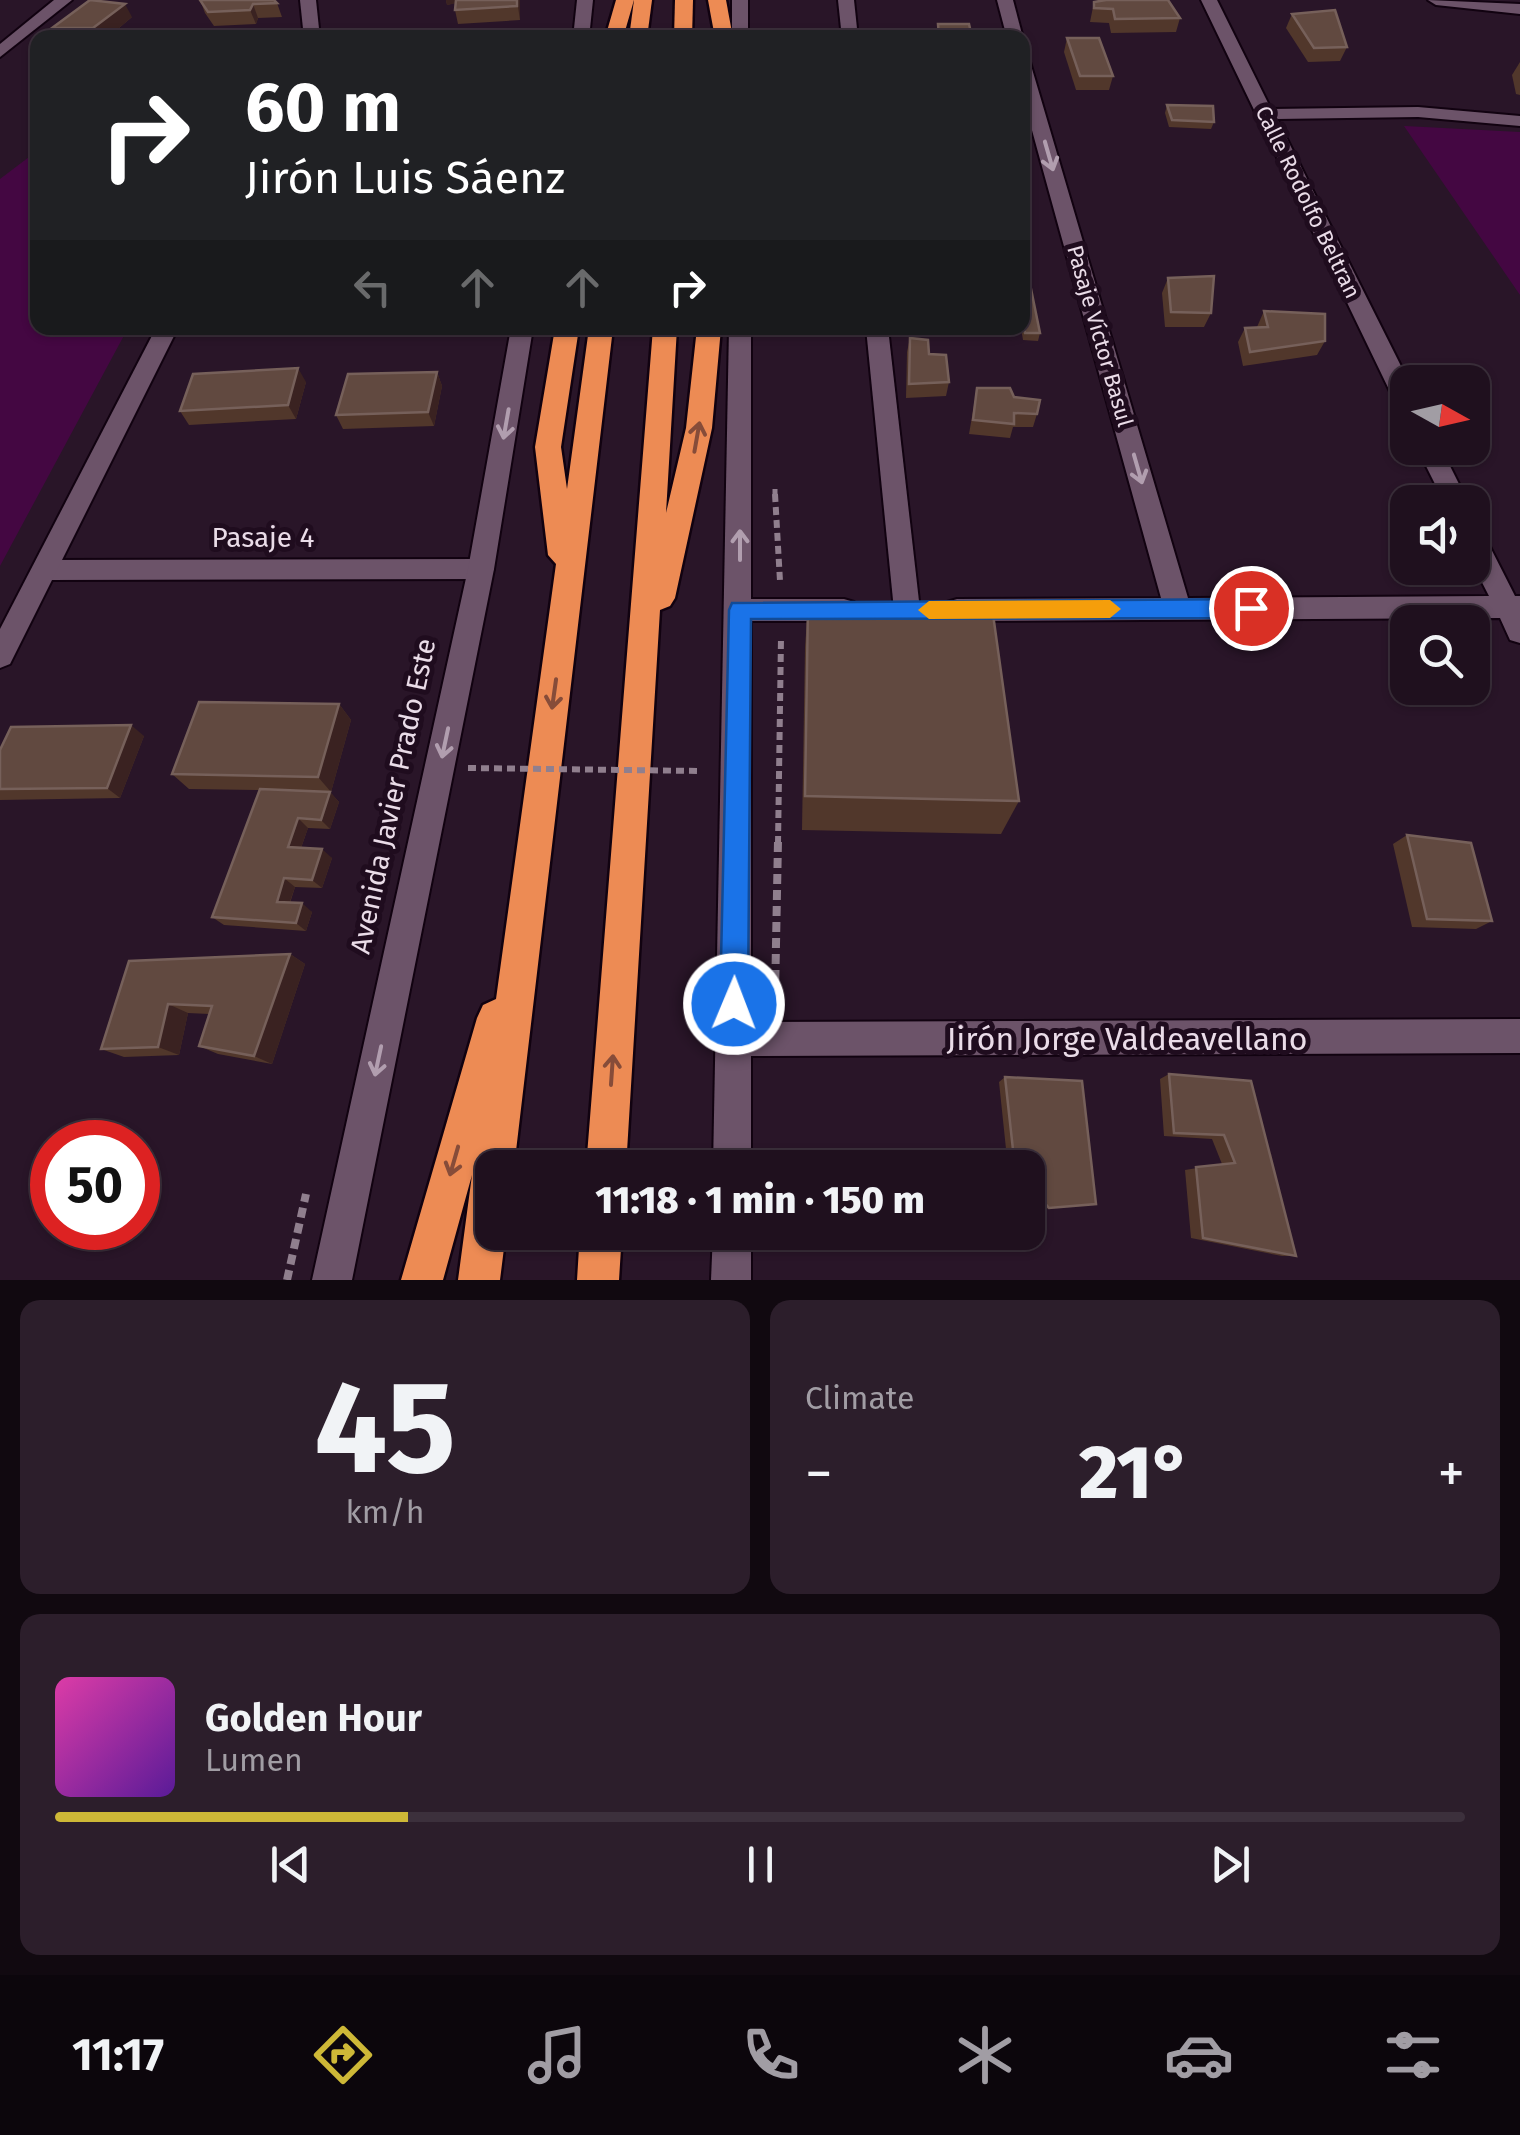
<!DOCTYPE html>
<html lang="en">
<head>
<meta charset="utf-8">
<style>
	:root { --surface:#1f101e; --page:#2c1e2b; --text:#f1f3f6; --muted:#a19da4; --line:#3c303c; --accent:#ceb837 }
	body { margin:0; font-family:"Fira Sans",sans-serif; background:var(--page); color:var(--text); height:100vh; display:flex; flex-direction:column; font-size:38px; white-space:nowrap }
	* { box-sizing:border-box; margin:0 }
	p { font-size:32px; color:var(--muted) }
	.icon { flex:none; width:55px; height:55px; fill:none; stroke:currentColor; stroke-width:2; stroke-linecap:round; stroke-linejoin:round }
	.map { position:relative; height:1280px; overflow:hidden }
	.side { display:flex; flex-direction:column; gap:20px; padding:20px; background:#110910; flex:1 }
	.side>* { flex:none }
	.guide { position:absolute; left:30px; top:30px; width:1000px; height:305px; border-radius:20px; box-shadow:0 2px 8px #0004,0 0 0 2px var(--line); background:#202124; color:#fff; overflow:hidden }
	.needle { width:65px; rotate:98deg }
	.tools { position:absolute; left:1390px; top:365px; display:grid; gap:20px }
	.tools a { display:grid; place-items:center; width:100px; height:100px; border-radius:20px; background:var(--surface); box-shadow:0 2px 8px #0004,0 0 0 2px var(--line); font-size:50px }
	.speed { position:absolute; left:30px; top:1120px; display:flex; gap:20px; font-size:50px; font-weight:700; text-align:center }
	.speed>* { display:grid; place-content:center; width:130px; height:130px; border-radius:50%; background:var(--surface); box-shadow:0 2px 8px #0004,0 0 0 2px var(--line); line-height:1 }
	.speed .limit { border:15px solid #d22; background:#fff; color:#111 }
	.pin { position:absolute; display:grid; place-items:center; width:85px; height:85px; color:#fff; margin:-42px; border:5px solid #fff; border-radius:50%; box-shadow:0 2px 10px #0007 }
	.me { position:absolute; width:110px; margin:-55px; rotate:1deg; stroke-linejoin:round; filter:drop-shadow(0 0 8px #0008) }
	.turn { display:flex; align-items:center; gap:35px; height:210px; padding:0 50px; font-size:45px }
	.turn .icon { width:130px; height:130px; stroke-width:2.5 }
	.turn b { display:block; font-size:70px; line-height:85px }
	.lanes { display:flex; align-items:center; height:95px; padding:0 50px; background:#0003; justify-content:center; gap:50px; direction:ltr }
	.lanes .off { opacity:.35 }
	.big { font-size:75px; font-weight:800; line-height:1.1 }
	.side .widget { flex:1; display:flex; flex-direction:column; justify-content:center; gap:15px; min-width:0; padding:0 35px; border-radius:20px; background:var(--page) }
	.side .dial { align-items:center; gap:0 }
	.dial b { font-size:130px; line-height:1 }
	.song { display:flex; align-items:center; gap:30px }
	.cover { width:120px; height:120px; border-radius:15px; background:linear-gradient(135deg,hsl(320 70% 55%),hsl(270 70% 35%)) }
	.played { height:10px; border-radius:5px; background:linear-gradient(90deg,var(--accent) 25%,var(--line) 25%) }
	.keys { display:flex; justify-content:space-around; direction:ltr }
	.heat { display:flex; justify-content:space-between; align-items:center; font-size:55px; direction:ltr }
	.side .tiles { flex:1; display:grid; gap:20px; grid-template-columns:1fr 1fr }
	.widget:last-child { grid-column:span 2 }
	.trip { position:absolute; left:475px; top:1150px; width:570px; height:100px; border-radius:20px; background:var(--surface); box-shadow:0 2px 8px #0004,0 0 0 2px var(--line); font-weight:800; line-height:100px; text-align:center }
	.dock { display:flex; height:160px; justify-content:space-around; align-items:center; background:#0c060c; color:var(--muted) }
	.dock .icon { width:70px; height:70px }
	.dock .active { color:var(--accent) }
	.dock b { font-size:45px; color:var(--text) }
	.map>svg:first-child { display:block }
	.green { fill:#440742 }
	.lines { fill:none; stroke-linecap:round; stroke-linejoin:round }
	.pedestrian-casing { stroke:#110210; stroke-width:4 }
	.minor-casing { stroke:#110210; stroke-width:4 }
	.secondary-casing { stroke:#110210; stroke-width:4 }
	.motorway-casing { stroke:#110210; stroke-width:5 }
	.path-far2 { stroke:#907f8e; stroke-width:5; stroke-dasharray:6 4; stroke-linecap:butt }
	.path-far1 { stroke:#907f8e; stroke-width:6; stroke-dasharray:8 5; stroke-linecap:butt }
	.path { stroke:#907f8e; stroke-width:8; stroke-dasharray:10 6; stroke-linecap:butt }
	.pedestrian { fill:#6c5369; fill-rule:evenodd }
	.minor { fill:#6c5369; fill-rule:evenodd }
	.secondary { fill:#6c5369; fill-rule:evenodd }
	.motorway { fill:#ed8b54; fill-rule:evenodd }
	.path-bridge { stroke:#907f8e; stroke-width:6; stroke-dasharray:8 5; stroke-linecap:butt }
	.wall { fill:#51372b }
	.shaded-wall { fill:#3a2221 }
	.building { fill:#614940; stroke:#76605a; stroke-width:2.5 }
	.oneway { stroke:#b19eaf }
	.oneway2 { stroke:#864c39 }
	.route { fill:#1a73e8; stroke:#114b97; stroke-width:2.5 }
	.slow { fill:#f59e0b }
	.labels { text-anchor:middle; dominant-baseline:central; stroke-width:10; stroke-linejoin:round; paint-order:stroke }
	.far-street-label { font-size:22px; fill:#eadce8; stroke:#1f0c1e }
	.street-label { font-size:28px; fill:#eadce8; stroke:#1f0c1e }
	.near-street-label { font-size:32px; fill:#eadce8; stroke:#1f0c1e }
</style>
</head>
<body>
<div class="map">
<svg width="1520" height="1280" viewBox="0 0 1520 1280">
	<rect width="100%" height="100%" fill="#291528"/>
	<!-- green -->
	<g class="green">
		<path d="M1405,126l115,6v163l-116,-169z"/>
		<path d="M37,151l1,177h90l-128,238v-387z"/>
	</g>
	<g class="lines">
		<defs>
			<g id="pedestrian">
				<path d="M838,0h16l4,38h-16z"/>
				<path d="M866,328h22l32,282 -3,8 -10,3 -10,-3 -3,-8z"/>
				<path d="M481,559l9,3 4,7 -4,7 -9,3 -436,1 -9,-3 -4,-7 4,-7 9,-3z"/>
			</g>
			<g id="minor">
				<path d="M54,0h18l-72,57v-13z"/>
				<path d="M300,0h16l4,38h-16z"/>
				<path d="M997,0h16l10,38 -1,1 -15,-1z"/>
				<path d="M1201,0h16l54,109 147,-2 102,9v10l-102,-9 -141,2 132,263 -1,30 -12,-8z"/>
				<path d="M1428,0l92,4v10l-84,-9z"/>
				<path d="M1022,57l8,5 158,536 301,-2 -17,-33v-37l9,3 34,67h5v47l-10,-3 -10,-22 -543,3 -10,-3 -3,-8 3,-8 10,-3 204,-1 -139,-504z"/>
				<path d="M156,328h22l-168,336 -10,4v-39z"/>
				<path d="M1417,448h24l27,54h-24z"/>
				<path d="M740,599h104l10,3 3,8 -3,8 -10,3h-104l-10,-3 -3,-8 3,-8z"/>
				<path d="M1520,1019v34l-786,3 -12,-5 -5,-12 5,-12 12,-5z"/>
			</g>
			<g id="secondary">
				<path d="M577,0h16l-4,38h-16z"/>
				<rect x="732" y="0" width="16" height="38"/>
				<path d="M511,328h22l-39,241 -142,711h-40l156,-711z"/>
				<path d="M729,328h22v840h-38z"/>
				<path d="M713,1232h38v48h-40z"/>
			</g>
			<g id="motorway">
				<path d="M616,0h18l-11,38h-18z"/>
				<path d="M634,0h18l-5,38h-18z"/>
				<path d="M675,0h18l-1,38h-18z"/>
				<path d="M708,0h18l7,38h-18z"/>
				<path d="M555,328h24l-18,119 6,42 22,-161h24l-99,840h-22v64h14l-6,48h-42l14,-105 -29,105h-42l76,-262 6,-13 13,-6 60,-435 -8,-9 -13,-108z"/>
				<path d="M653,328h24l-11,185 20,-85 11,-100h24l-9,100 -37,170 -5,8 -10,4 -34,558h-40z"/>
				<path d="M580,1232h42l-3,48h-42z"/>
			</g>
		</defs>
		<!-- pedestrian casing -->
		<use href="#pedestrian" class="pedestrian-casing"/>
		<!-- minor casing -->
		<use href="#minor" class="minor-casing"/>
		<!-- secondary casing -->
		<use href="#secondary" class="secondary-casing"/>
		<!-- motorway casing -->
		<use href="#motorway" class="motorway-casing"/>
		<!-- path-far2 -->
		<path class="path-far2" d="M775,489v8"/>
		<!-- path-far1 -->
		<g class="path-far1">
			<path d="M775,494l5,87"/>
			<path d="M778,844l3,-206"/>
		</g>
		<!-- path -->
		<g class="path">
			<path d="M775,996l3,-155"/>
			<path d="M287,1280l19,-86"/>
		</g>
		<!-- pedestrian -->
		<use href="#pedestrian" class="pedestrian"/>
		<!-- minor -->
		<use href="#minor" class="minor"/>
		<!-- secondary -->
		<use href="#secondary" class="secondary"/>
		<!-- motorway -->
		<use href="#motorway" class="motorway"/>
		<!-- path-bridge -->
		<path class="path-bridge" d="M468,768l232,3"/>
	</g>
	<!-- wall -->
	<g class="wall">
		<path d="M200,0l77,3 5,14 -24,1 -2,6 -42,2 -9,-13z"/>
		<path d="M446,0h74v20l-62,4 -3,-14v-7l-8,2z"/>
		<path d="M1099,0h69l12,18 -4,14 -65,1 -2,-10 -19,-1 4,-20z"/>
		<path d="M1292,14l55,33 -7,14 -32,1 -22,-34z"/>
		<path d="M132,17l-25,21h-50l-5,-10z"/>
		<path d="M1067,38l46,38 -4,14h-33l-12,-38z"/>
		<path d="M1520,62v33l-4,-1 -4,-19z"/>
		<path d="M1167,105l47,17 -3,7 -42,-2 -4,-14z"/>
		<path d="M1168,278l43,35 -7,14h-39l-3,-34z"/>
		<path d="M1022,284l18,49 -2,8 -15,-1 -2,-12h1z"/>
		<path d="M1264,311l61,30 -8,14 -74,11 -5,-24 7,-14 12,-1z"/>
		<path d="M910,338l19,16 20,28 -3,14 -40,2 1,-46z"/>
		<path d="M437,372l5,14 -8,40 -91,3 -7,-14z"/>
		<path d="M306,382l-10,37 -107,6 -9,-14z"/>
		<path d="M977,388l37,9 23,17 -4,13h-20l-3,11 -41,-4z"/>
		<path d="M808,605l211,196 -18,33 -199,-4 3,-183z"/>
		<path d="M339,704l12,16 -20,72 -15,-1 14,1 9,10 -9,27 -22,-1 -7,20 31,10 -10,30 -27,-1 -5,16 22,9 -6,19 -82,-6 -12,-8 48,-127 -71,-1 -17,-15z"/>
		<path d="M144,736l-24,62 -120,2v-50z"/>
		<path d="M1407,835l85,86 -16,8 -64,-2 -19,-83z"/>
		<path d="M290,954l15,10 -33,100 -54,-10 -19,-8 10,-32 -21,-1 -9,42 -55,2 -23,-8 28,-88z"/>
		<path d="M1169,1074l82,7 45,175h-14l-91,-18 -6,-68 37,-6 -10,-25 -48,-3 -4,-57z"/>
		<path d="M1005,1077l91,127 -55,5 -13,-15v-26h-20l-9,-86z"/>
	</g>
	<!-- shaded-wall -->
	<g class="shaded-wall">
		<path d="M446,0h21v1l-20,4z"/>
		<path d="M517,0h3v20z"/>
		<path d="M125,4l7,13 -25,21h-9l-5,-10z"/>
		<path d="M253,4l5,14 -2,6 -6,-14z"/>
		<path d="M298,368l8,14 -10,37 -8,-14z"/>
		<path d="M437,372l5,14 -8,40 -6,-14z"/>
		<path d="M339,704l12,16 -20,72 -13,-15z"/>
		<path d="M131,725l13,11 -24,62 -13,-10z"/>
		<path d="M330,792l9,10 -9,27 -9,-9z"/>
		<path d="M298,818l10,10 -10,28 -10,-9z"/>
		<path d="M322,849l10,9 -10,30 -10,-8z"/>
		<path d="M284,878l11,9 -8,23 -10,-8z"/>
		<path d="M302,903l10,9 -6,19 -10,-8z"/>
		<path d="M290,954l15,10 -33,100 -18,-8z"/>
		<path d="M168,1004l20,9 -9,42 -21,-8z"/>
	</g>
	<!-- building -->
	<g class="building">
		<path d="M90,0l35,4 -32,24h-41z"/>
		<path d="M200,0h74l3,3 -24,1 -3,6 -42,2z"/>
		<path d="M456,0h61v6l-62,4z"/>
		<path d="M1106,0h62l12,18 -65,1 -2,-10 -19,-1v-6z"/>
		<path d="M1335,10l12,37 -33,1 -22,-34z"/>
		<path d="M938,24h31l3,13h-33z"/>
		<path d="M1067,38h32l14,38h-33z"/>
		<path d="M1167,105l46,1 1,16 -42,-2z"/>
		<path d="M1214,276l-3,37 -40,-1 -3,-34z"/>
		<path d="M1022,284h8l10,49h-15l-3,-15z"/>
		<path d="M1264,311l61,3v27l-75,11 -5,-24 23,-1z"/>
		<path d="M910,338l18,2 1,14 17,1 3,27 -40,2z"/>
		<path d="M298,368l-10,37 -108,6 13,-37z"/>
		<path d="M437,372l-9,40 -92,3 12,-41z"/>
		<path d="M977,388h33l4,9 26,3 -3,14 -23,-1v11l-41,-4z"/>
		<path d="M808,605l184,2 27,194 -214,-5z"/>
		<path d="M199,702l140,2 -21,73 -146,-3z"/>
		<path d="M131,725l-24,63 -107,1v-39l11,-23z"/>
		<path d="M260,789l70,3 -9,28 -23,-2 -10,29 34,2 -10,31 -28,-2 -7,24 25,1 -6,20 -84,-6z"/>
		<path d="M1407,835l64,8 21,78 -65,-2z"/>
		<path d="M290,954l-36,102 -55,-10 13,-40 -44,-2 -10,43 -57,2 28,-88z"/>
		<path d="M1169,1074l82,7 45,175 -93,-18 -7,-71 39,-4 -11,-28 -50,-2z"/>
		<path d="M1005,1077l77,4 14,123 -47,4 -21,-24v-16h-13z"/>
	</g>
	<!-- one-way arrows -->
	<defs><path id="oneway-shaft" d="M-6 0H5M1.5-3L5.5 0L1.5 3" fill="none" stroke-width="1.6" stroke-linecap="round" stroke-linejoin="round" transform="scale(2.5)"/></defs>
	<g class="oneway">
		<use href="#oneway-shaft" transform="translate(1049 156) rotate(74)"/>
		<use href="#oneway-shaft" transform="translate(506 424) rotate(100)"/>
		<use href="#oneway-shaft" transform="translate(1138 469) rotate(74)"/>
		<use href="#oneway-shaft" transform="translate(740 545) rotate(-90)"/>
		<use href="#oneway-shaft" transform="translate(445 743) rotate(102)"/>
		<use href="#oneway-shaft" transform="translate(378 1061) rotate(102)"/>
	</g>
	<g class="oneway2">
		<use href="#oneway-shaft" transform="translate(697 437) rotate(-80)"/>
		<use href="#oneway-shaft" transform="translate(554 694) rotate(98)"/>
		<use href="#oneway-shaft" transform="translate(612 1070) rotate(-86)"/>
		<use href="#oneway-shaft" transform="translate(454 1161) rotate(106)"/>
	</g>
	<!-- route -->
	<path class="route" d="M1251,599l11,9 -11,10 -500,1 -3,385 -4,10 -10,4 -10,-4 -4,-10 9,-394 3,-7z"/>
	<!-- slow -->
	<path class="slow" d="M1110,600l11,9 -11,9 -181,1 -11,-9 11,-9z"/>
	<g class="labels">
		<!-- far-street labels -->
		<g class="far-street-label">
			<text transform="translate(1308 202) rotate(64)">Calle Rodolfo Beltran</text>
			<text transform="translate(1100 336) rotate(74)">Pasaje Víctor Basul</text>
		</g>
		<!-- street labels -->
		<g class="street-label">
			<text x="263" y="537">Pasaje 4</text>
			<text transform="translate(393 796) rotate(-78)">Avenida Javier Prado Este</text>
		</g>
		<!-- near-street labels -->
		<g class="near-street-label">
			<text x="1127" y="1039">Jirón Jorge Valdeavellano</text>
		</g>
	</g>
</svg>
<div class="tools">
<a><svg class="needle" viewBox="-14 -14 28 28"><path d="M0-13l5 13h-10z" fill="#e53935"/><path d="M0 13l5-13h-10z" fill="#a19da4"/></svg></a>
<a><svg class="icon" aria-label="sound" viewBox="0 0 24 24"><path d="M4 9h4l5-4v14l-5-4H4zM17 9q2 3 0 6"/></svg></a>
<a><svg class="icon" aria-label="search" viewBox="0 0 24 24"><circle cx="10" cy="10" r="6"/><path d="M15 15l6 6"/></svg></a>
</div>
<div class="speed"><div class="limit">50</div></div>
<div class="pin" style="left:1251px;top:608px;background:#d93025"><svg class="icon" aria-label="arrive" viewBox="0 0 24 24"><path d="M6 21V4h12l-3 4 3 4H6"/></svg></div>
<svg class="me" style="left:734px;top:1004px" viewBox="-20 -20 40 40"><circle r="17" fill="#1a73e8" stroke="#fff" stroke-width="3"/><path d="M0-11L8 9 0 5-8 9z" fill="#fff"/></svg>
<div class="trip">11:18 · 1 min · 150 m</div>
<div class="guide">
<div class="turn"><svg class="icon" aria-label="right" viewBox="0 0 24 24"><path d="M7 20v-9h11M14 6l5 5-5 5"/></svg><div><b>60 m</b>Jirón Luis Sáenz</div></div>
<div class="lanes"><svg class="icon off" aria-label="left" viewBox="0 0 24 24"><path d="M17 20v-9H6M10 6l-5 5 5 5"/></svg><svg class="icon off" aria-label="ahead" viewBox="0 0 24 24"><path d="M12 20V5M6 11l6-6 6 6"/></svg><svg class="icon off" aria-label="ahead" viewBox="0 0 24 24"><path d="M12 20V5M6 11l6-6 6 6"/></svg><svg class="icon" aria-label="right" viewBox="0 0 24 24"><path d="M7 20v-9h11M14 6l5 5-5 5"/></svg></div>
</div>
</div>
<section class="side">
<div class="tiles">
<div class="widget dial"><b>45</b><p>km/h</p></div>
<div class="widget"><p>Climate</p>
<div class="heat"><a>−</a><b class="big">21°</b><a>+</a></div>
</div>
<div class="widget">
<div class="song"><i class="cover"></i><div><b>Golden Hour</b><p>Lumen</p></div></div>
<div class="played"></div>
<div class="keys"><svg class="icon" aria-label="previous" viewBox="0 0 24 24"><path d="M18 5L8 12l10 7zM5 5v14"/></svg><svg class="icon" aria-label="pause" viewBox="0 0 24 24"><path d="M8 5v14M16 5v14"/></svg><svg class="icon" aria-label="next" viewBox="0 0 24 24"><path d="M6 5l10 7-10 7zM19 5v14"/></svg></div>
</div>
</div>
</section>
<nav class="dock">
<b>11:17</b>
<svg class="icon active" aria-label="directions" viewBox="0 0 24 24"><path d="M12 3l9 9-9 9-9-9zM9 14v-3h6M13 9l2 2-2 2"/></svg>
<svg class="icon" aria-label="music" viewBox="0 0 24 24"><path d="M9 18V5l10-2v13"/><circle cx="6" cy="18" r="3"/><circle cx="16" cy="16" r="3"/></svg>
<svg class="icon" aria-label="phone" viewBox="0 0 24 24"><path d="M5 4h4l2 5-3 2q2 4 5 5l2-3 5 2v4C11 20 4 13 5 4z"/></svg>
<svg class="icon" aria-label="climate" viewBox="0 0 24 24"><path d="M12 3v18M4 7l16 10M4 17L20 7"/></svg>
<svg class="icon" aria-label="car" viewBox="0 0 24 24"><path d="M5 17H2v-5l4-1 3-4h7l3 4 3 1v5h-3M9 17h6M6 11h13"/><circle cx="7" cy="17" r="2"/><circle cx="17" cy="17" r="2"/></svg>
<svg class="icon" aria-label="filters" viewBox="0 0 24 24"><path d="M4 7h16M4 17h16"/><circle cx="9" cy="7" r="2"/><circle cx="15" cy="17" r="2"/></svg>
</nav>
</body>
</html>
